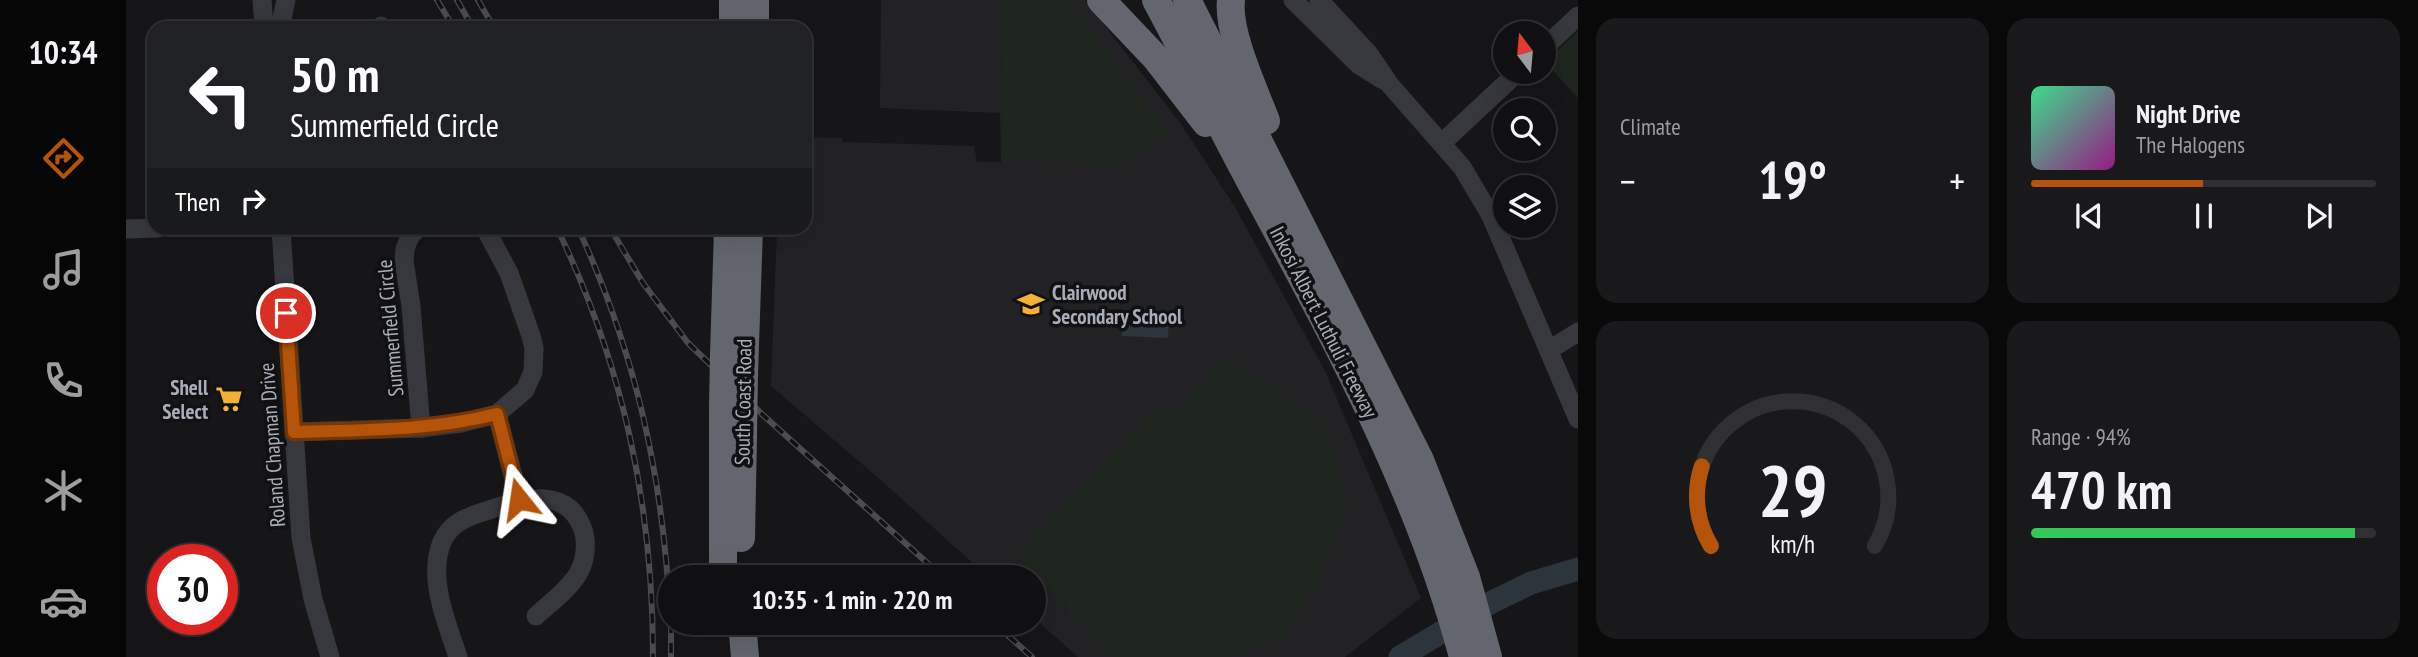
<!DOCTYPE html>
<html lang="en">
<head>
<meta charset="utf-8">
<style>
	:root { --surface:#101012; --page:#19191b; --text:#f1f3f6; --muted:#9c9d9f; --line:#303032; --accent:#b45309 }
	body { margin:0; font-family:"PT Sans Narrow",sans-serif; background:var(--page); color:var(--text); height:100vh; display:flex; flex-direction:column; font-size:26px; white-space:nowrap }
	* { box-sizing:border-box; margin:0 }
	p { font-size:23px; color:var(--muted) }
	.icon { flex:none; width:38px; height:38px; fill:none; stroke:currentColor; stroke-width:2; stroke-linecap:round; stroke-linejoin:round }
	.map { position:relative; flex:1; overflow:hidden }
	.panel { display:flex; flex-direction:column; gap:18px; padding:18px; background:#09090a; width:840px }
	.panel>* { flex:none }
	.top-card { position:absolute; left:21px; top:21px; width:665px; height:214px; border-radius:21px; box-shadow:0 7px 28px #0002,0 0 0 2px var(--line); background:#202124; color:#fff; overflow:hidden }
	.needle { width:46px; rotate:344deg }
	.fabs { position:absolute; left:1367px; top:21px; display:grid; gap:14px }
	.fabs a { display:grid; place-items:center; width:63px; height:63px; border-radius:50%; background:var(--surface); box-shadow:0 7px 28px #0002,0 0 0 2px var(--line); font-size:35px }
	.speed { position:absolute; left:21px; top:544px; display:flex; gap:14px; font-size:35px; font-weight:700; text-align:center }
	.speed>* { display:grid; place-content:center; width:91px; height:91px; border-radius:50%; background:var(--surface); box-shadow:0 7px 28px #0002,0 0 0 2px var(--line); line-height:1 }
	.speed .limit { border:10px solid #d22; background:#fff; color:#111 }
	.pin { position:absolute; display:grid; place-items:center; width:60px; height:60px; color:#fff; margin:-30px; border:4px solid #fff; border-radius:50%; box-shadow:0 2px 7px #0007 }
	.me { position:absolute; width:77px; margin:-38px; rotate:345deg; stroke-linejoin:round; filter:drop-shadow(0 0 5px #0008) }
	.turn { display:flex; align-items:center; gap:24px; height:147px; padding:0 28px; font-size:32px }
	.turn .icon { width:91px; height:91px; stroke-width:2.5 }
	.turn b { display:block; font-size:49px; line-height:60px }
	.then { display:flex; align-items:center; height:66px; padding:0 28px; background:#0003; gap:14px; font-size:26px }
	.big { font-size:52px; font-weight:600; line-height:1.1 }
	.panel .widget { flex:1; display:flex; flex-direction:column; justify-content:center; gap:10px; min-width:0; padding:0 24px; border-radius:21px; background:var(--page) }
	.panel .dial { align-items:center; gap:0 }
	.dial svg { height:182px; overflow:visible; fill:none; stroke:var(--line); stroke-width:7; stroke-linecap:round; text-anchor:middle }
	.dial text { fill:var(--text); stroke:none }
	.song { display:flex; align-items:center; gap:21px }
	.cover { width:84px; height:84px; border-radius:10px; background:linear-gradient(135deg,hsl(150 70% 55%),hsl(310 70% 35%)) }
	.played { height:7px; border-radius:4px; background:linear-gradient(90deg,var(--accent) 50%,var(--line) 50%) }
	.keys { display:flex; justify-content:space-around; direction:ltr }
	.heat { display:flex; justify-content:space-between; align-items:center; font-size:38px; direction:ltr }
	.charge { height:10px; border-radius:5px; background:linear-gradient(90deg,#34c759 94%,var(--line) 0) }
	.panel .tiles { flex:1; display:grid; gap:18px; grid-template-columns:repeat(2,1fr) }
	.trip { position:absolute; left:532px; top:565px; width:388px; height:70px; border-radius:35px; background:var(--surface); box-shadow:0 7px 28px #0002,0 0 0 2px var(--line); font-weight:600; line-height:70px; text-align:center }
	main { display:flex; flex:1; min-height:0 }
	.tab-bar { display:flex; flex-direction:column; width:126px; justify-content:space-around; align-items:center; background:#060607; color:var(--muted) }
	.tab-bar .icon { width:49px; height:49px }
	.tab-bar .selected { color:var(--accent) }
	.tab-bar b { font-size:32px; color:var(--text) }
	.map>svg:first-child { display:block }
	.built { fill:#222225 }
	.green { fill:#1e261f }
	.water { fill:#2c353c }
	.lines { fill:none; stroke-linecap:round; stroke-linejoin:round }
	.river { stroke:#2c353c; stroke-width:23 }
	.minor { stroke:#37383d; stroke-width:19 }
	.highway { stroke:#63666e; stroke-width:28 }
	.rail-casing { stroke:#4a4c52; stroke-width:6 }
	.rail { stroke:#111113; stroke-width:3.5; stroke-dasharray:10; stroke-linecap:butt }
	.highway-bridge { stroke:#63666e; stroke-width:28 }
	.route-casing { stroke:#753606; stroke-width:18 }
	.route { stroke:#b45309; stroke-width:12 }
	.labels { text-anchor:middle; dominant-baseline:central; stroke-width:7; stroke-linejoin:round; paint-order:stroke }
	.poi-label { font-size:21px; font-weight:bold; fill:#a8adb8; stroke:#111113; text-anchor:start }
	.street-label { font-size:21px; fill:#a8adb8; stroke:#111113 }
</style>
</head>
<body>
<main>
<nav class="tab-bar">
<b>10:34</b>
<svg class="icon selected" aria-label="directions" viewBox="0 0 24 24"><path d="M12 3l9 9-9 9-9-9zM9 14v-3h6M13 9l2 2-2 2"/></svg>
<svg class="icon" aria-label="music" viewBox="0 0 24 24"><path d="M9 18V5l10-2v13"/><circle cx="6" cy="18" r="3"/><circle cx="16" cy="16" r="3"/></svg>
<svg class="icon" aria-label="phone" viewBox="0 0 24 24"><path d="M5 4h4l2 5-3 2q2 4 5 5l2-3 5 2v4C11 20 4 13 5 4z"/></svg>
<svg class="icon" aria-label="climate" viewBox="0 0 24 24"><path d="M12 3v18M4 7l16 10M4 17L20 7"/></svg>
<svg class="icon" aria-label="car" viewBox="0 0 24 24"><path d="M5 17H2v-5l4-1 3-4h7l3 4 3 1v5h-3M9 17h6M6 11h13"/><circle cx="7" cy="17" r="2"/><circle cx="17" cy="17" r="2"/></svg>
</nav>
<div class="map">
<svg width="1452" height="657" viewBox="0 0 1452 657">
	<rect width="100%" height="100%" fill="#161618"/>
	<!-- built -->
	<path class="built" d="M755,0h204l96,124 54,83 91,166 95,225 -76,59h-267l-44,-39v-40l-46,-1 -105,-95 -112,-96 6,-158h28v-91l37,1v4l132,4 3,16h24l-1,-49 -120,-5z"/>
	<!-- green -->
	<g class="green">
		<path d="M876,0h65l102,131 -47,35 -119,-7z"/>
		<path d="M1452,31v67l-33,-36z"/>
		<path d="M1100,356l100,68 21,75 -8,31 -18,45 -26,47 -15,17 -49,18h-118l-96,-102 142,-150 15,6z"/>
	</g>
	<!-- water -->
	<path class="water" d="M997,309l46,1 -1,28 -46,-2z"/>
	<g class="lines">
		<!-- river -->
		<path class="river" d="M1274,657l92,-55 39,-19 47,-14"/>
		<!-- minor -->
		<g class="minor">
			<path d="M136,0l2,28"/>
			<path d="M1167,0l66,65 24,15"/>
			<path d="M1193,0l50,54 21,31 72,82 29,49 87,203"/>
			<path d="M255,26v2"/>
			<path d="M154,28l6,-28"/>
			<path d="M1418,48l34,-32"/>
			<path d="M1317,142l75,-70"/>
			<path d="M155,228l20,310 12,61 17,58"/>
			<path d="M292,228l-8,8 -5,13 -1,12 7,45 10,122"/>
			<path d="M0,229l32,-1"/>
			<path d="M1423,350l29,-18"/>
			<path d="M371,414l22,85"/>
			<path d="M168,432l127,-4 40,-5 36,-9 28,-24 8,-18 1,-24 -3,-12 -22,-63 -24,-45"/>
			<path d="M332,657c-11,-34 -31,-79 -16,-115 8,-20 28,-26 47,-32 34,-12 81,-25 95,23 3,13 1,29 -6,41 -10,16 -28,29 -42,42"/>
		</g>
		<!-- highway -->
		<g class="highway">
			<path d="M975,0l54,57 51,66"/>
			<path d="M1030,0c32,59 61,120 93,179 83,154 169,308 214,478"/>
			<path d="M1061,0l233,460 46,117 22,80"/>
			<path d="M1105,0c-4,32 23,89 35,121"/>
			<path d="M607,28v-28"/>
			<path d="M629,28v-28"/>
			<path d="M598,355l4,-127"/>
			<path d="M618,374l5,-146"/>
			<path d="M597,407v171"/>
			<path d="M615,538l2,-102"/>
			<path d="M616,623l3,34"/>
		</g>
		<defs>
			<g id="rail">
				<path d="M311,0l17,28"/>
				<path d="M331,0l16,28"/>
				<path d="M352,0l16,28"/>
				<path d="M431,228c66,137 96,276 96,429"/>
				<path d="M452,228c58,126 85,248 92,387"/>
				<path d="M484,228l33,55 45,60 76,73 180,162"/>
				<path d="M545,623v34"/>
				<path d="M868,623l38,34"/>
			</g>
		</defs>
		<!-- rail casing -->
		<use href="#rail" class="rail-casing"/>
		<!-- rail -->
		<use href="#rail" class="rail"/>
		<!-- highway-bridge -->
		<g class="highway-bridge">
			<path d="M597,407l1,-52"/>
			<path d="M617,436l1,-62"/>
		</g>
	</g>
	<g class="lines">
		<defs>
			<path id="route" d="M160,313l8,119c69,-2 135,-1 203,-18l22,85"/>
		</defs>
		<!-- route casing -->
		<use href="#route" class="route-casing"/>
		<!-- route -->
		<use href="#route" class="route"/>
	</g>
	<!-- icons -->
	<defs>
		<symbol id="school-bare" viewBox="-9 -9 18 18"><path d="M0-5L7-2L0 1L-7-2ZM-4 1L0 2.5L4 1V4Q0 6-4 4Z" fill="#f2b134" stroke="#111113" stroke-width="2.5" paint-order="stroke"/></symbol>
		<symbol id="supermarket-bare" viewBox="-9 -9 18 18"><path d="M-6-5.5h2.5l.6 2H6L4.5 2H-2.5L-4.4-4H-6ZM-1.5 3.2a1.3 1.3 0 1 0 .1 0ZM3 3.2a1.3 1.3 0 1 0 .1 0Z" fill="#f2b134" stroke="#111113" stroke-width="2.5" paint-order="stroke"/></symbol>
	</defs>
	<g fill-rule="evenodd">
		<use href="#school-bare" x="886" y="285" width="38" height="38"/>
		<use href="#supermarket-bare" x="84" y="380" width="38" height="38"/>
	</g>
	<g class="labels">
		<!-- poi labels -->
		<g class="poi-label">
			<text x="926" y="292">Clairwood<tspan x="926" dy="24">Secondary School</tspan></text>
			<text x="82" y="387" text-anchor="end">Shell<tspan x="82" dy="24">Select</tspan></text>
		</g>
		<!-- street labels -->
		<g class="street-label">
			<text transform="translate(1198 322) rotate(63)">Inkosi Albert Luthuli Freeway</text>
			<text transform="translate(264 328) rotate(-95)">Summerfield Circle</text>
			<text transform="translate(617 402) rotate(-89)">South Coast Road</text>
			<text transform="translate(146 445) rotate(-94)">Roland Chapman Drive</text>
		</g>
	</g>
</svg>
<div class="fabs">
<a><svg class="needle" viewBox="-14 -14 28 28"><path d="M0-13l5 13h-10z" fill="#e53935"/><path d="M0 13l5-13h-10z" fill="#9c9d9f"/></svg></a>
<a><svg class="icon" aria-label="search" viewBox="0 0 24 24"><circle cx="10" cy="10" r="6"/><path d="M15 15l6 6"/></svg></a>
<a><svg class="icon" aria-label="layers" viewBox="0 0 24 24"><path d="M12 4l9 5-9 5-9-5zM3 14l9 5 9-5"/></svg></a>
</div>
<div class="speed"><div class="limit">30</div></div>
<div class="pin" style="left:160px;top:313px;background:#d93025"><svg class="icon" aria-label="arrive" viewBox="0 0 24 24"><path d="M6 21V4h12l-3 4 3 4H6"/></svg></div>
<svg class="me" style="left:393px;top:499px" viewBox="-20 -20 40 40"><path d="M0-17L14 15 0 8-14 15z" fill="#b45309" stroke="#fff" stroke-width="4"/></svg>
<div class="trip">10:35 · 1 min · 220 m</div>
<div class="top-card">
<div class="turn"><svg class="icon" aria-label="left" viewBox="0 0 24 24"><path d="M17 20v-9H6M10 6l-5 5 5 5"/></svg><div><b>50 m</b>Summerfield Circle</div></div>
<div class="then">Then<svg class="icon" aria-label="right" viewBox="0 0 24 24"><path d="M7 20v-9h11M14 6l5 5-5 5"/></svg></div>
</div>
</div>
<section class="panel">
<div class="tiles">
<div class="widget"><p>Climate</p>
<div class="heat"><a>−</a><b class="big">19°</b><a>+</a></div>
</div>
<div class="widget">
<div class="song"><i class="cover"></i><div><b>Night Drive</b><p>The Halogens</p></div></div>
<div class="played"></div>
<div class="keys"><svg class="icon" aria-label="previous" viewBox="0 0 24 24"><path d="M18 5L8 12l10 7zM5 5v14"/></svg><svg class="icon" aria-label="pause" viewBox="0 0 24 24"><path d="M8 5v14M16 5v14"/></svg><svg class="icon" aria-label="next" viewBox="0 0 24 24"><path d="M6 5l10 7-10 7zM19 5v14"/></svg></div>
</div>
<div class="widget dial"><svg viewBox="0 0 100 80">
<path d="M14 69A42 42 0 1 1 86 69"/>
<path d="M14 69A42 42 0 0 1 10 34" stroke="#b45309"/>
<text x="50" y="56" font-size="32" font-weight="700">29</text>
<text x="50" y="72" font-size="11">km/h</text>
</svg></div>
<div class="widget"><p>Range · 94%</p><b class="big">470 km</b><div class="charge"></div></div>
</div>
</section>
</main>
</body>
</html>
